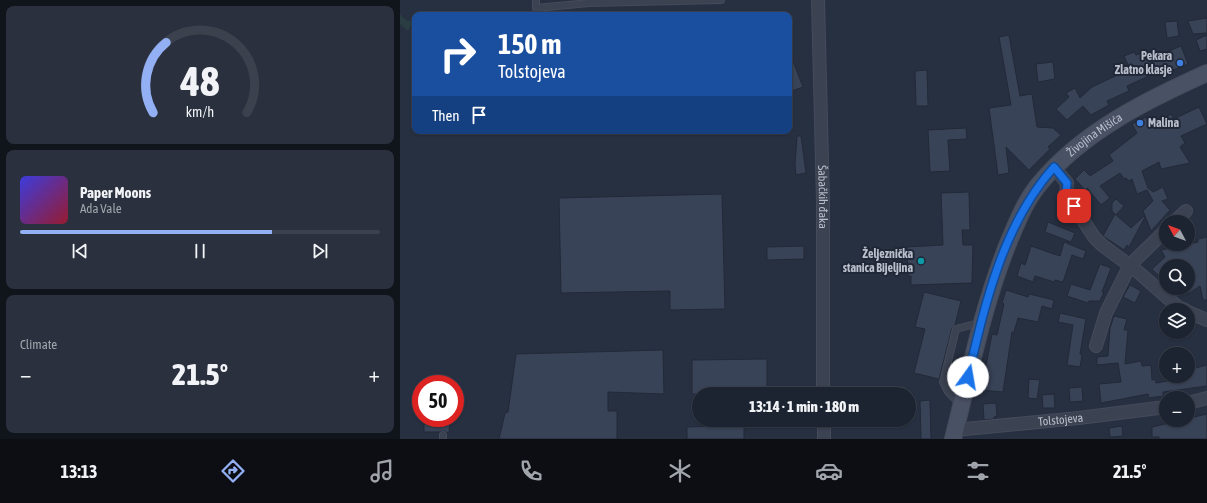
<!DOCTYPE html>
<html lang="en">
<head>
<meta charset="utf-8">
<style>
	:root { --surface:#1d2431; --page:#2a303d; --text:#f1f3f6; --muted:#a0a4ab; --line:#3b414d; --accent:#93b0f5 }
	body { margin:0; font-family:"Asap Condensed",sans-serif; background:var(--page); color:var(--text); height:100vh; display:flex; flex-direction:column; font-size:15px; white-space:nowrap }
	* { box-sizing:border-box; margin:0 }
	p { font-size:13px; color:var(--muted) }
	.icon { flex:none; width:22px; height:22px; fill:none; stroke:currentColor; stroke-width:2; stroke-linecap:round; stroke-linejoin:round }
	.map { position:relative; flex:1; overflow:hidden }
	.panel { display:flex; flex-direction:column; gap:6px; padding:6px; background:#10141b; width:400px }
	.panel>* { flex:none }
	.guide { position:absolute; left:12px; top:12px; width:380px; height:122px; border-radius:8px; box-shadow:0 1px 3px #0004,0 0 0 1px var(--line); background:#1a4fa0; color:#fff; overflow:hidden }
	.needle { width:26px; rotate:311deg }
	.controls { position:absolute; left:759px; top:215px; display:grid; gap:8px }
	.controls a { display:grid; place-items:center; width:36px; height:36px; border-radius:50%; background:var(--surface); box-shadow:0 1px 3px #0004,0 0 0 1px var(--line); font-size:20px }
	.speed { position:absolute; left:12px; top:375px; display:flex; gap:8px; font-size:20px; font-weight:700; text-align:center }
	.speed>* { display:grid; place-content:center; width:52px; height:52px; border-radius:50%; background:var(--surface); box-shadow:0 1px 3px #0004,0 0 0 1px var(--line); line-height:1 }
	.speed .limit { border:6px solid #d22; background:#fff; color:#111 }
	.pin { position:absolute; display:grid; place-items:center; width:34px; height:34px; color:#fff; margin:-17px; border-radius:8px; box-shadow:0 2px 6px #0006 }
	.me { position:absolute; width:44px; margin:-22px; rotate:13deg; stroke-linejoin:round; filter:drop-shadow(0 0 3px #0008) }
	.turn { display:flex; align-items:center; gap:14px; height:84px; padding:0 20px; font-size:18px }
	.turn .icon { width:52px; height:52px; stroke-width:2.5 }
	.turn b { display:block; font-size:28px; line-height:34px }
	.then { display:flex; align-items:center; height:38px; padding:0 20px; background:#0003; gap:8px; font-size:15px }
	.big { font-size:30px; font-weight:800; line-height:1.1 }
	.panel .tile { flex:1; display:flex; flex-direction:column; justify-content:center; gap:6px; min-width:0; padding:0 14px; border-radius:8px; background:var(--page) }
	.panel .dial { align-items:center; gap:0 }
	.dial svg { height:104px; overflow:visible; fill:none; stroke:var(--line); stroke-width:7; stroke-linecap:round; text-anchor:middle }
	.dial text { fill:var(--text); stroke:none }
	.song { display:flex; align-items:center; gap:12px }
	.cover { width:48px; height:48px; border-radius:6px; background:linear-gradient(135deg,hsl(240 70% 55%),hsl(350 70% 35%)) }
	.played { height:4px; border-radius:2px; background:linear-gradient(90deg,var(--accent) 70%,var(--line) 70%) }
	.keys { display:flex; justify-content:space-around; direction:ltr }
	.heat { display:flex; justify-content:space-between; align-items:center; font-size:22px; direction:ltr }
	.trip { position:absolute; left:292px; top:387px; width:224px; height:40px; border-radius:20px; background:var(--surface); box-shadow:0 1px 3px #0004,0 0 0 1px var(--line); font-weight:800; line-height:40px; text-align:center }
	.menu { display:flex; height:64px; justify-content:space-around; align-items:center; background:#0c0e14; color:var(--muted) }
	.menu .icon { width:28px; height:28px }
	.menu .on { color:var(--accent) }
	.menu b { font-size:18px; color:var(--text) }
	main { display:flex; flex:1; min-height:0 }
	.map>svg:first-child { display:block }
	.green { fill:#293d42 }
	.building { fill:#394357; stroke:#222938 }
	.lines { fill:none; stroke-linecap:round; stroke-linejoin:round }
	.service-casing { stroke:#454b5a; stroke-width:8 }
	.minor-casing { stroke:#454b5a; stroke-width:14 }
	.secondary-casing { stroke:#454b5a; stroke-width:18 }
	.service { stroke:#3b4251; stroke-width:6 }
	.minor { stroke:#3b4251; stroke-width:12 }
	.secondary { stroke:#495164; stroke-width:16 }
	.route-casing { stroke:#114b97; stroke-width:10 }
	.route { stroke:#1a73e8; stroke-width:7 }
	.shop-dot { fill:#3f7fe0; stroke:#202736; stroke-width:1.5 }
	.culture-dot { fill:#0f9aa8; stroke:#202736; stroke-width:1.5 }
	.labels { text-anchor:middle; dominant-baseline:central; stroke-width:4; stroke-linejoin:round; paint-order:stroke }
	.poi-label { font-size:12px; font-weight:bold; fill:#b8becb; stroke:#202736; text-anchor:end }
	.street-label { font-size:12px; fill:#b8becb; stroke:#202736 }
</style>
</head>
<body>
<main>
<section class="panel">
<div class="tile dial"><svg viewBox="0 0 100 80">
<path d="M14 69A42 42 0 1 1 86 69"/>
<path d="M14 69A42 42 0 0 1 24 15" stroke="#93b0f5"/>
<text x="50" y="56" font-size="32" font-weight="700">48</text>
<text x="50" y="72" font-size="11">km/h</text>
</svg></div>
<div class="tile">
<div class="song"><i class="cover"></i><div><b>Paper Moons</b><p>Ada Vale</p></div></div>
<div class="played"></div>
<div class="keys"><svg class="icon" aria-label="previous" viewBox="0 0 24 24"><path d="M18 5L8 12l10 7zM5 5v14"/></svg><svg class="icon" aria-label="pause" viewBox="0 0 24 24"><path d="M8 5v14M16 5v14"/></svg><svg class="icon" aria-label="next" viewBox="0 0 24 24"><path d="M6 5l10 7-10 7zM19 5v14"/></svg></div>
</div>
<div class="tile"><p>Climate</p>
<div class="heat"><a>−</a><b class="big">21.5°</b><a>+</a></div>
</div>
</section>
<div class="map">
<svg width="807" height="439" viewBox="0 0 807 439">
	<rect width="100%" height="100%" fill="#273041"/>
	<!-- green -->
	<path class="green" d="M0,14l7,7 7,-1 -6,11 -8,-7z"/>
	<!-- building -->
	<g class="building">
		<path d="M807,18v15l-14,1 -5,-13z"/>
		<path d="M777,21l2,15 -12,2 -2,-16z"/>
		<path d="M609,35l11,61 12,-2 5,33 16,1 8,7 -13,12 2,2 -21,21 -23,-23 3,26 -11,2 -9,-67 22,-3 -12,-68z"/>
		<path d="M807,35v14l-7,2 -4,-11z"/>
		<path d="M781,46l7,18 -22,9 -2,-4 -37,17 2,5 -22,10 2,4 -18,10 -8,-9 -16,14 -11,-11 13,-12 -3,-4 9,-5 5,10 12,-11 38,-18 -6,-13 10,-4 2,3 10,-4 4,8z"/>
		<path d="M389,51l14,36 -14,5z"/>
		<path d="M653,62l2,17 -17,3 -2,-18z"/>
		<path d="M527,70l1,36h-12l-1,-35z"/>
		<path d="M799,107l8,17 -26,12 4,7 -5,4 10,16 -29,6 -2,-7 -17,9 6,17 5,4 10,-5 5,12 -6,2 8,9 -19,21 -8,-20 10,-10 -6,-11 -10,4 -5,-15 -3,2 -3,-3 -2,1 -4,-6 -20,13 10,12 -9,7 -14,-17 -2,2 -10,-11 9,-9 6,6 23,-15 -4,-6 28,-22 -5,-9 14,-7 5,10 20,-13 3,5z"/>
		<path d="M566,128l1,11 -19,1 2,31 -20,1 -2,-42z"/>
		<path d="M397,136h4l5,37 -10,2 -1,-10z"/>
		<path d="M569,192l1,38h-8l1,15h10l-1,38 -61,2v-9h-3l-1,-29 36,-2 -2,-52z"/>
		<path d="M322,194l3,115 -55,1v-19l-109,2 -2,-95z"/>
		<path d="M716,199l8,7 -8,9 -4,-4v-8z"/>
		<path d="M715,214l16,14 13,-12 1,1 -16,30 -2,-2 -3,5 -21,-14z"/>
		<path d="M648,222l27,11 -4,9 -26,-10z"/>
		<path d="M807,237v63h-4l-3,-14 -12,8v-28h-22v17l-14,-14 13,-12 -4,-7 37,-8v-3z"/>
		<path d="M664,242l22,9 -3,8 -11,-4 -9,27 -8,-2 -1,2 -19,-6 -2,6 -16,-6 4,-13 4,2 6,-19 29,10z"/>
		<path d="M404,246v13l-37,1v-13z"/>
		<path d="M700,264l11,4 -9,24h2l-4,9h-11l-1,2 -21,-7 4,-12 19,6z"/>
		<path d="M730,285l11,6 -6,12 -12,-6z"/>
		<path d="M606,290l22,7 1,-3 25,6 -2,9 -10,-3 -4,16 -20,-4 -4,14h-2l-9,60 -23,-2 2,-14h2l8,-42 5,1 7,-31 -2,-1z"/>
		<path d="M524,292l37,9 -6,24 -3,3 -13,51 -25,-6 11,-44 -10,-2z"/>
		<path d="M660,313l26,6 -6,35 2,1 -2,12 -13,-2 6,-40 -15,-3z"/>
		<path d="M714,316l13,3 -3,11h4l-3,34 16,-3 1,5 9,-1 1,15 3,-1 1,4 17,-3v-4h15v-6l19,-5v21l-44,6v4l-14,2 -1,-4 -47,9 -2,-19 22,-2 -3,-19 -21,2v-8l11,-1 2,-28z"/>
		<path d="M263,350l1,44 -56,-2v19h9v28h-118l6,-26 3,-1 8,-58z"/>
		<path d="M367,359v35h-75v-34z"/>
		<path d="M629,379l11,1 -3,19 -9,-1z"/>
		<path d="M682,387l1,14 -13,1 -1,-14z"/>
		<path d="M654,394l1,14h-12l-1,-13z"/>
		<path d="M530,400l1,39h-10l-1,-38z"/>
		<path d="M596,403l1,13 -3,1v2l-10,1 -1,-16z"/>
		<path d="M807,414v25h-48v-2h-7v-10z"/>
		<path d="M24,418h26l-1,15 -6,-2 -4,1h-15z"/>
		<path d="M344,425v14h-57v-12z"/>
		<path d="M722,426l1,10 -13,1 -1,-9z"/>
	</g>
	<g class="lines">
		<defs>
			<g id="service">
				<path d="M136,0v8l53,-5"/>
				<path d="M189,0v3l132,-3"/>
				<path d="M560,404l-12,-12 -5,-10 13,-53 23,-6"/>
				<path d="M43,439v-4"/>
			</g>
			<g id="minor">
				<path id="s1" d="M418,0l5,202v192"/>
				<path d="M654,167l13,16 -1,11 28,43 8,8 35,26 41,36 7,3"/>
				<path d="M774,222l12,-11"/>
				<path d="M788,312l19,8"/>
				<path d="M696,346l10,-33 24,-48 36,-35"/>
				<path d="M788,403l19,-5"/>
				<path d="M424,420v19"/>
				<path id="s2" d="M555,430l124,-12 87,-11"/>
			</g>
			<g id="secondary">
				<path id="s3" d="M553,439c17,-67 30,-134 56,-198 9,-21 17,-42 32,-59 43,-51 106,-82 166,-109"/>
			</g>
		</defs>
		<!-- service casing -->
		<use href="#service" class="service-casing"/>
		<!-- minor casing -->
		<use href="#minor" class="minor-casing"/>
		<!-- secondary casing -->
		<use href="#secondary" class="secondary-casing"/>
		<!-- service -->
		<use href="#service" class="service"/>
		<!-- minor -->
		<use href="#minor" class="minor"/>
		<!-- secondary -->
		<use href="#secondary" class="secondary"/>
	</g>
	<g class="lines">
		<defs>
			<path id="route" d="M568,377c17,-73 35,-153 86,-210l13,16 -1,11 8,12"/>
		</defs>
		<!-- route casing -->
		<use href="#route" class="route-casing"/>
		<!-- route -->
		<use href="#route" class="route"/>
	</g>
	<!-- markers -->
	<g class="shop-dot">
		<circle cx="780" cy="63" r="4"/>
		<circle cx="740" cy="123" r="4"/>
	</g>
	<circle class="culture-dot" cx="521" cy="261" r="4"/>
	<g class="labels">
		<!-- poi labels -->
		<g class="poi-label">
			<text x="772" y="56">Pekara<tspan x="772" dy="14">Zlatno klasje</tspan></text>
			<text x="748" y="123" text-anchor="start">Malina</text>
			<text x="513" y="254">Željeznička<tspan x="513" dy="14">stanica Bijeljina</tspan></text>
		</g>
		<!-- street labels -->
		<g class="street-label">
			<text stroke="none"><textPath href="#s3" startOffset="345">Živojina Mišića</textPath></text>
			<text stroke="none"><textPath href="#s1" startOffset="197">Šabačkih đaka</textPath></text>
			<text stroke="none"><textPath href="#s2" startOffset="106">Tolstojeva</textPath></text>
		</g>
	</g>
</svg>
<div class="controls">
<a><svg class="needle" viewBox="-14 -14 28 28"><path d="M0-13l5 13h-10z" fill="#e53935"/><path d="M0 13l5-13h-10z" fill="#a0a4ab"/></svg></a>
<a><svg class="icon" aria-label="search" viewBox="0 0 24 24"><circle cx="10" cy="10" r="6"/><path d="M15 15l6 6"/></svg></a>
<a><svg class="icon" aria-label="layers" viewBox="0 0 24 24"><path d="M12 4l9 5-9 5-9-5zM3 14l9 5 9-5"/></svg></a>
<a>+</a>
<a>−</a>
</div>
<div class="speed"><div class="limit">50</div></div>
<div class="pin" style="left:674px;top:206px;background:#d93025"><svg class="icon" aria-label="arrive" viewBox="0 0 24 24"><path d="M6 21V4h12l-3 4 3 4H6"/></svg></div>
<svg class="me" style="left:568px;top:377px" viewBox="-20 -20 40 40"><circle r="19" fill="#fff"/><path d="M0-13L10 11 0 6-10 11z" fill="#1a73e8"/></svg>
<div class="trip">13:14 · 1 min · 180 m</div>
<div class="guide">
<div class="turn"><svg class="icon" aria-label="right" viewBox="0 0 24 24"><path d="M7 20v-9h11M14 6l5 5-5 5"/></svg><div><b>150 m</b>Tolstojeva</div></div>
<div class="then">Then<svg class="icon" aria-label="arrive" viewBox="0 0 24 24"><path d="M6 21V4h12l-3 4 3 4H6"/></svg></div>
</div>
</div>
</main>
<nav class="menu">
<b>13:13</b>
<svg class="icon on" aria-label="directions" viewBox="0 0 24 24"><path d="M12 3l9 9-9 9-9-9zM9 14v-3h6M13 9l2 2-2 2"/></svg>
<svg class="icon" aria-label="music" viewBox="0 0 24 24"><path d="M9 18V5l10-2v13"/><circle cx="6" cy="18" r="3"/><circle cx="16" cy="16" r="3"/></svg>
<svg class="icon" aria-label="phone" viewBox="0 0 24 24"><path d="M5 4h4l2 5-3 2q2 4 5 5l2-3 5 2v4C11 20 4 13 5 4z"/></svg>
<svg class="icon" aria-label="climate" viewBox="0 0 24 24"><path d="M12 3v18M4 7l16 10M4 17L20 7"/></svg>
<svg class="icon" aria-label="car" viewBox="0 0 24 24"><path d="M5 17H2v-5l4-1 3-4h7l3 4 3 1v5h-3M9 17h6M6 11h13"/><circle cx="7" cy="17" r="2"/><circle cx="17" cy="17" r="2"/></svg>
<svg class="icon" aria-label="filters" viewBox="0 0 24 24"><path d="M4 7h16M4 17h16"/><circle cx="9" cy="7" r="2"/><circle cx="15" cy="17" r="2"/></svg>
<b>21.5°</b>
</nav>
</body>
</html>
